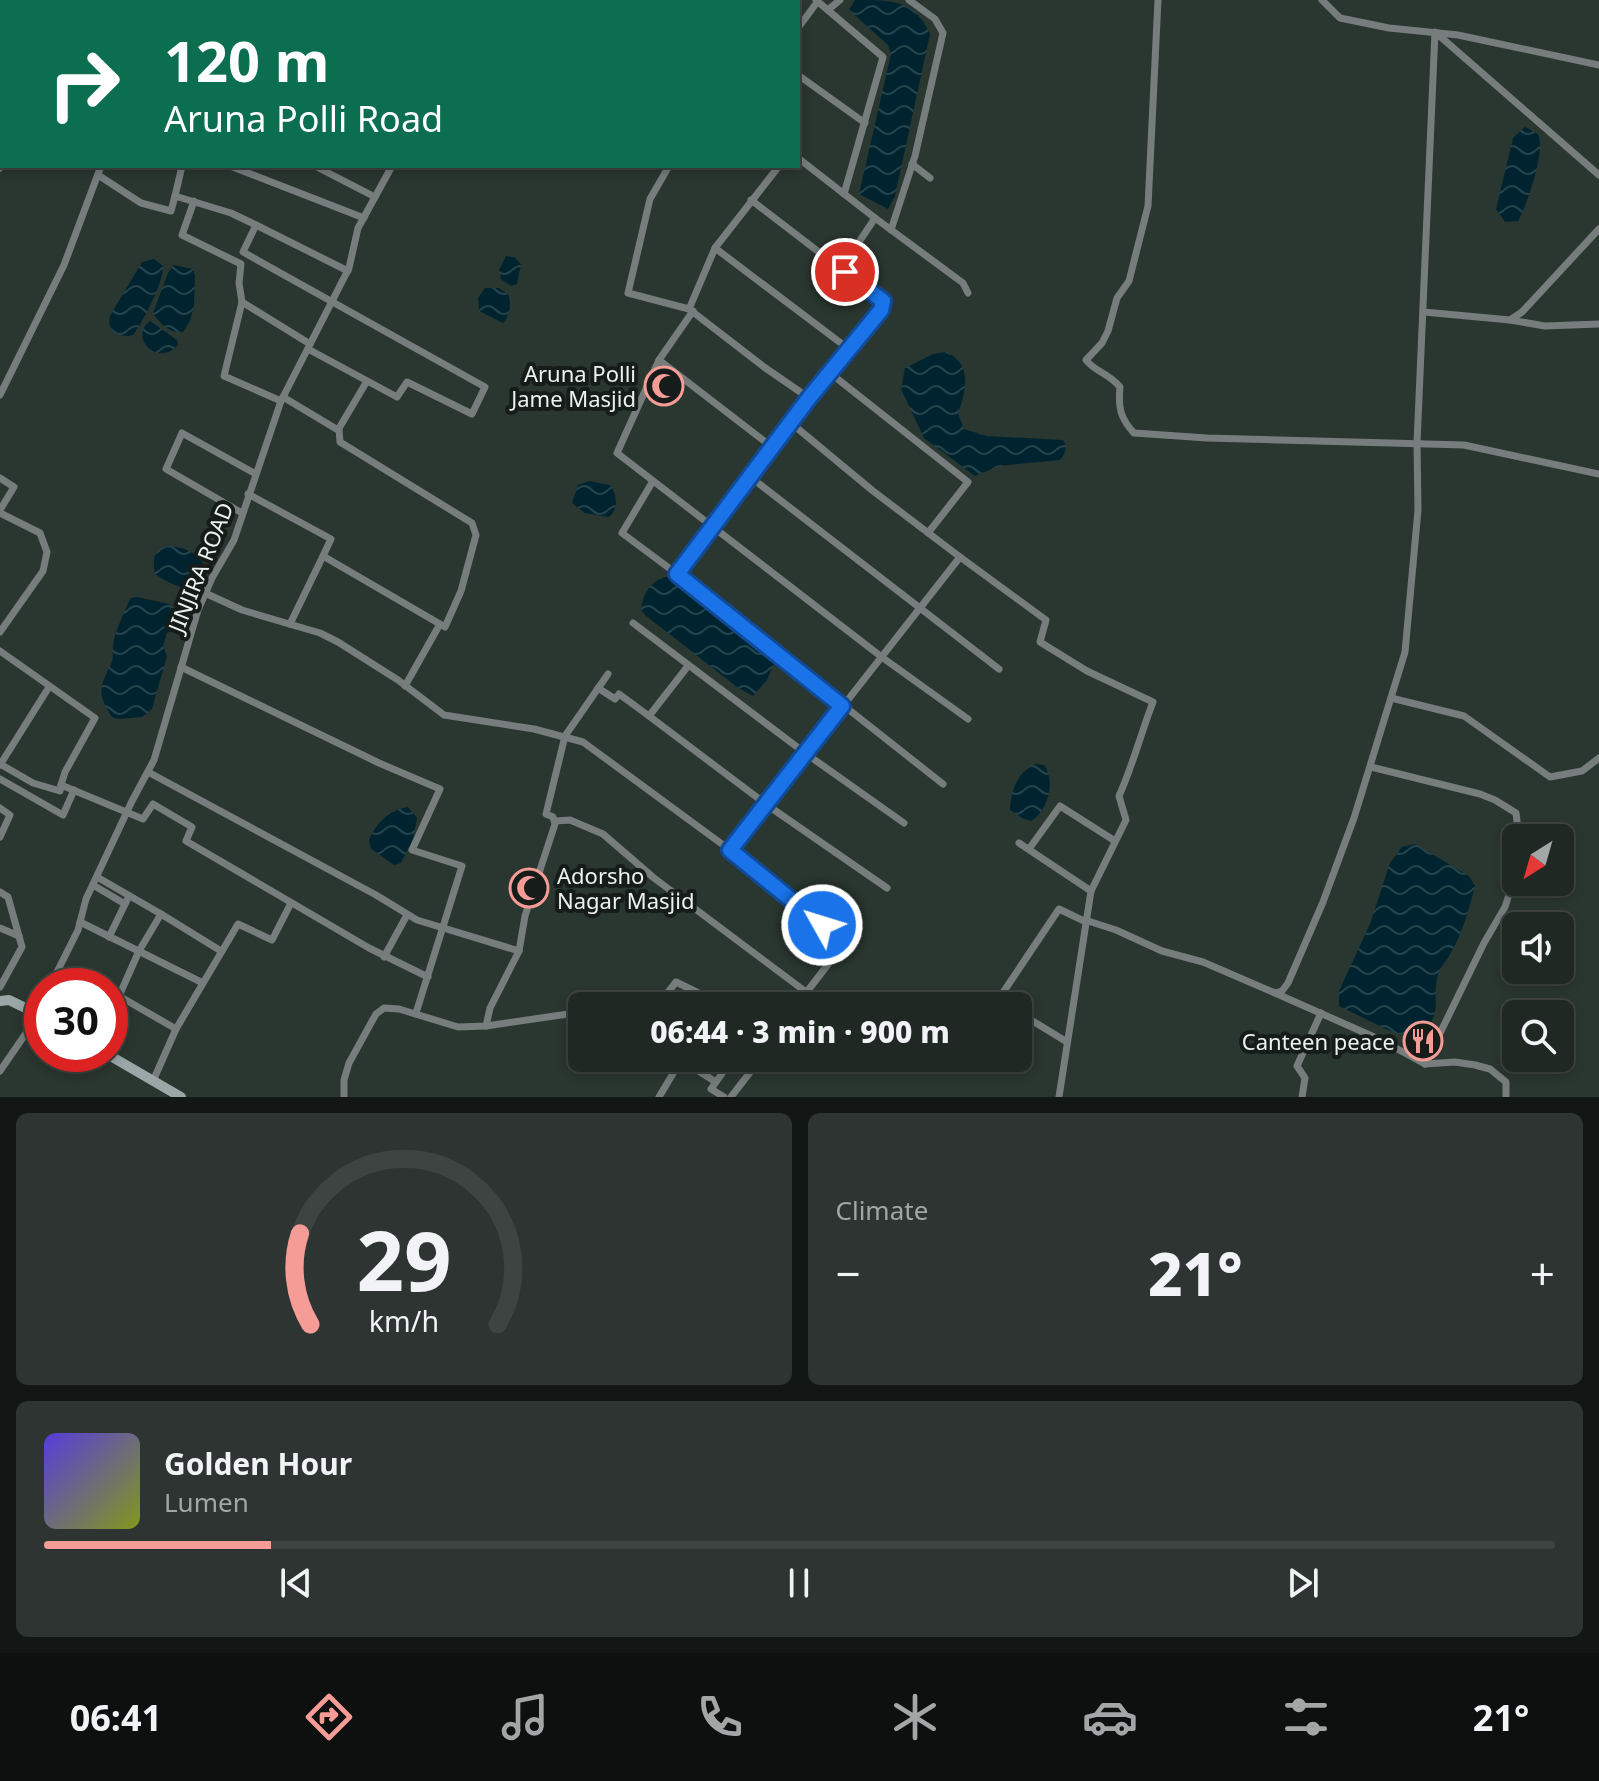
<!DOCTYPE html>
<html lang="en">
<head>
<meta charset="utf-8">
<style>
	:root { --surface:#202824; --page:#2d3431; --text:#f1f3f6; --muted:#a2a6a6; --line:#3d4441; --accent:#f59c96 }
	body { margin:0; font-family:"Noto Sans",sans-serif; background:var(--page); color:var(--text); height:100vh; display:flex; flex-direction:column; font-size:30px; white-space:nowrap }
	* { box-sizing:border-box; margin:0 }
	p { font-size:26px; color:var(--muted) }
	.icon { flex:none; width:44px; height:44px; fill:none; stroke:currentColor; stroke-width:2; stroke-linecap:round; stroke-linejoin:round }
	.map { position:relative; height:1097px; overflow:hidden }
	.side { display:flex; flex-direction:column; gap:16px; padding:16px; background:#121614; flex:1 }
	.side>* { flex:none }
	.hud { position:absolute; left:0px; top:0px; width:800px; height:168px; box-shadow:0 4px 12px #0003,0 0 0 2px var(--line); background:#0b6e4f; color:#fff; overflow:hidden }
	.needle { width:52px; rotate:217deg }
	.tools { position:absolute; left:1502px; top:824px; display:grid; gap:16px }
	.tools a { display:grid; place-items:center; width:72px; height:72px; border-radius:12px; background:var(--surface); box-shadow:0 4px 12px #0003,0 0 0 2px var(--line); font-size:40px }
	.speed { position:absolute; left:24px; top:968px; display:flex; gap:16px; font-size:40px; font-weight:700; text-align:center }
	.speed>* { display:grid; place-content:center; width:104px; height:104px; border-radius:50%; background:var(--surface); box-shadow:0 4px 12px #0003,0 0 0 2px var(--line); line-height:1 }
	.speed .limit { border:12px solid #d22; background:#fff; color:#111 }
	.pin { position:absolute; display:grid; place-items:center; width:68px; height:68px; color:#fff; margin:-34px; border:4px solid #fff; border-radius:50%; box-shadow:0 2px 8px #0007 }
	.me { position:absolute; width:88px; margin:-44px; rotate:309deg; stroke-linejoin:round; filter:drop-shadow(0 0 6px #0008) }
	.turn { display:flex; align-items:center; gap:28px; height:168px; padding:0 32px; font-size:36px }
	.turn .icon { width:104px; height:104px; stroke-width:2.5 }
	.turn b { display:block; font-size:56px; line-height:68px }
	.big { font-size:60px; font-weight:800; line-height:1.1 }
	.side .tile { flex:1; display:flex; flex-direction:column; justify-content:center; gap:12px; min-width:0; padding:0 28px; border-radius:12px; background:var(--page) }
	.side .dial { align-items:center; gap:0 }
	.dial svg { height:208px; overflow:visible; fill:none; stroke:var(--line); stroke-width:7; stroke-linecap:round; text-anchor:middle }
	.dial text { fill:var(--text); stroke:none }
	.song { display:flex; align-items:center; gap:24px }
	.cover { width:96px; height:96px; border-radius:12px; background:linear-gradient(135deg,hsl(250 70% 55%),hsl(70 70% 35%)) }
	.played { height:8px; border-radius:4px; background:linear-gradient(90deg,var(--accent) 15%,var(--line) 15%) }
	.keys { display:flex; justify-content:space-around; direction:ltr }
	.heat { display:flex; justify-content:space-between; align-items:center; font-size:44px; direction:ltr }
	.side .tiles { flex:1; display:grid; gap:16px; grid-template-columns:1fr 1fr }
	.tile:last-child { grid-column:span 2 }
	.trip { position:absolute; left:568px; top:992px; width:464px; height:80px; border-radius:12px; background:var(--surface); box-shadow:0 4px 12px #0003,0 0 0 2px var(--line); font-weight:800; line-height:80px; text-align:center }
	.dock { display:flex; height:128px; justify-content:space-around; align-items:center; background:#0d100e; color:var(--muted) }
	.dock .icon { width:56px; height:56px }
	.dock .current { color:var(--accent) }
	.dock b { font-size:36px; color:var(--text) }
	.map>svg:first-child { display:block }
	.water { fill:url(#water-waves) }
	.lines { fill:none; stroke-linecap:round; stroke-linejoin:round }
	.street { stroke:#767d7c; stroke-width:7 }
	.secondary { stroke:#9ba6a6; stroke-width:10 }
	.route-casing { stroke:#114b97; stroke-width:20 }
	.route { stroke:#1a73e8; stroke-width:14 }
	.labels { text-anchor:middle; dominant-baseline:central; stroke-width:8; stroke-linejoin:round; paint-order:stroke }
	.poi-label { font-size:22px; fill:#ebf2ef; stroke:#161c19; text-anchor:end }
	.street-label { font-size:22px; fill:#ebf2ef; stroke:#161c19 }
</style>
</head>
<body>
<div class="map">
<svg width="1599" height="1097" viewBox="0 0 1599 1097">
	<defs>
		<pattern id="water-waves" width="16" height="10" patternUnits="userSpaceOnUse" patternTransform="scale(2)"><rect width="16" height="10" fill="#00242f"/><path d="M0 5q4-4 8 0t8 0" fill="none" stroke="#25444d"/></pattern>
	</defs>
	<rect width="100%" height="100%" fill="#2a3630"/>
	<!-- water -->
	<g class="water">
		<path d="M855,0c37,0 60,0 75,34l-35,162 -7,13 -29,-15 32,-140 -3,-9 -39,-35z"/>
		<path d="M1525,127l13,7c8,18 -11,70 -20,87l-13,1 -9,-13 17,-71z"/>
		<path d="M506,256l8,1 7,7 -4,20 -6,2 -10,-7 -2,-9z"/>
		<path d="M154,259l9,7c2,13 -21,58 -30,69 -14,4 -29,-5 -22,-21l31,-52z"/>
		<path d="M174,265l19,4 2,6 -1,31 -4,15 -7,11c-13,2 -23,-8 -30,-19l15,-40z"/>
		<path d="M485,288h14l9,6c4,8 2,22 -5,29l-24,-12 -1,-13z"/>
		<path d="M150,321l27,19 1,5c-20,23 -50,-8 -28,-24z"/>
		<path d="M946,352c26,11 21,38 12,61l6,16 23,7 76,4c5,8 2,14 -3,20l-61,6 -24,10 -51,-38 -23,-49 4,-21 28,-14z"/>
		<path d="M589,481l21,4c7,10 9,24 -1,32l-24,-4 -13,-10 6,-18z"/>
		<path d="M166,546c59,1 52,72 -11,28 -2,-15 -3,-21 11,-28z"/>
		<path d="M666,577l11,2 91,73 6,12 -7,16 -14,16 -16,-9 -92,-72 -4,-5c1,-15 10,-30 25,-33z"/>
		<path d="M137,597l32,7c7,6 10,15 8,24l-10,5 -4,13 4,10 -15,53 -10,8 -23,2 -7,-2c-15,-24 -13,-29 -1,-53 3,-6 1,-13 2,-19 2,-14 10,-29 15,-42l3,-5z"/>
		<path d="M1035,764l9,1c12,16 4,46 -13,56l-9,-3 -12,-8c1,-20 7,-37 25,-46z"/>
		<path d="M408,807l9,11 -4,21 -12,24 -7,2 -23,-16 -2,-9c7,-17 20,-30 39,-33z"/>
		<path d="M1415,844l54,32 6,10c-6,23 -13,49 -26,70 -3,6 -8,10 -10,16 -10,27 9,42 -24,67l-27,-9 -49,-24v-15l31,-67 20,-61 12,-16z"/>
	</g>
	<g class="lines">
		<!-- street -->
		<g class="street">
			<path d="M237,0l1,2"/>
			<path d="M372,0v2"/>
			<path d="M547,0l5,2"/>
			<path d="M816,0l67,57 -39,137"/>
			<path d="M1158,0l-10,206 -19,75 -12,17 -9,33 -6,12 -16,17c9,12 23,13 34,27 -2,20 0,31 14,46l73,5 257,7 135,29"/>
			<path d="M1322,0l18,18 49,10 69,7 141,30"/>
			<path d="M61,2v-2"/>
			<path d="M464,2l1,-2"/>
			<path d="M829,9l11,-9"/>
			<path d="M798,28l20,-27"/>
			<path d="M0,72l2,-3"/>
			<path d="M798,75l67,48"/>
			<path d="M0,123l2,1"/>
			<path d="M912,164l18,14"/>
			<path d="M230,166l134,52"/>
			<path d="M315,166l60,31"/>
			<path d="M669,166l-19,33 -22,94 61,16"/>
			<path d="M779,166l-64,82 -26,61 75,58 45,31"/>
			<path d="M0,168l2,-3"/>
			<path d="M98,175l43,28 30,8 4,-15 56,17 25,12 -13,27 242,135 -13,27 -65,-32 -10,15 -89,-48"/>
			<path d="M175,196l7,-30"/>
			<path d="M751,200l94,72"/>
			<path d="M194,201l-12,34 59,29 -2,19 3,19"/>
			<path d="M875,218l88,65 5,10"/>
			<path d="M256,225l92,46"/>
			<path d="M891,230l24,-74 28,-123 -8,-14 -26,-19"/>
			<path d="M715,248l135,102"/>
			<path d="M693,311l-34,49 113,87"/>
			<path d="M1424,312l86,8 12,-8 77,-83"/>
			<path d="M1510,320l35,6 54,-2"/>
			<path d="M659,360l-42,93 266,205 85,61"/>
			<path d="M830,373l138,109 -40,51"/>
			<path d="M0,395l64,-130 37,-99"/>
			<path d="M283,397l55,33 29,-49"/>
			<path d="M281,401l-57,-25 18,-74 68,42"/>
			<path d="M791,423l-114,151 266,210"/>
			<path d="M749,476l250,193"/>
			<path d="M0,478l14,9 -14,23"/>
			<path d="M653,481l-31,52 55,41"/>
			<path d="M248,494l83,45 -8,17"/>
			<path d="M0,513l40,20 7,19 -4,19 -43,61"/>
			<path d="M242,513l-76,-44 16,-36 72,40"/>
			<path d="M960,557l86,63 -6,22 47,29 66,31c-12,31 -20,63 -34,94l7,24 -35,71 -32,206"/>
			<path d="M205,593l37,17 78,23 18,9 60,38 46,35 90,14 49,13 147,108"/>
			<path d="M633,623l172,130 99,70"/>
			<path d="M290,624l33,-68 122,71 16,-36 15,-56 -4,-12 -132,-81 -1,-13"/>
			<path d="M0,651l95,67 -30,54 -4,13 82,34 10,-15 39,23 -6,14 183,107 59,29"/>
			<path d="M688,666l-39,50 118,89 120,83"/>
			<path d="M181,667l198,96 61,26 -28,61 50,16 -46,147"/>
			<path d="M405,686l35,-62"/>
			<path d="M598,688l17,11 4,-5 30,22"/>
			<path d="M1391,698l73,18 86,61 32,-6 17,-13"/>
			<path d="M0,764l33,19 27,8 1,-6"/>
			<path d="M0,765l49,-78"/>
			<path d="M1371,767l109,27 15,6 21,13 3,25"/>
			<path d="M148,772l228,123 41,25 102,31 6,-35 30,-92 -2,-7 -7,-3 19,-78 43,-62"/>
			<path d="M0,779l63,36 11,-25"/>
			<path d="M0,808l10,7 -10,22"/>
			<path d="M555,821l15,-1 33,14 51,44 152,114"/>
			<path d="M1019,843l72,48"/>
			<path d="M1029,849l31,-43 55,35"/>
			<path d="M97,877l64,37"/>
			<path d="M93,885l32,19"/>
			<path d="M0,892l8,5 14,50 -22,40"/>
			<path d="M1085,920l31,10 46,21 41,11 72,31 7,-2 6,-8 35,-81 31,-84 51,-166 13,-142 -1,-67 18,-411 164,143"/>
			<path d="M80,922l123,61"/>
			<path d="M0,928l19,8"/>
			<path d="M109,937l20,-41"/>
			<path d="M384,957l23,-42"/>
			<path d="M50,986l28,-56 8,-31 46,-98 22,-41 44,-150 14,-32 22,-38 47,-139 68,-133 9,-40 34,-62"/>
			<path d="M1275,993l106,47 44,24 30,-2 20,3 15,4 16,13v15"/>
			<path d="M658,1005l18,-23 49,24"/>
			<path d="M627,1006l17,-3 14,3"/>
			<path d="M796,1006l43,-56 1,-11 -110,-89 230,-293 -87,-66 -82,-68 90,-113 2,-9 -38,-29v-9l30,-45 -77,-60"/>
			<path d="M1009,1006l-11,-6 61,-91 25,12"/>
			<path d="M1018,1012l49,30"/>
			<path d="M486,1026l4,-18 29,-57"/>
			<path d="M176,1029l-57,-33 20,-45 22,-37 60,37"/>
			<path d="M681,1060l35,22"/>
			<path d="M1425,1064l59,-121 21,-36 11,-34"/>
			<path d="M0,1071l42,-61"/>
			<path d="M153,1081l23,-52 62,-105 34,16 19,-37"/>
			<path d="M344,1097v-17l5,-17 27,-49 8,-6 15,1 59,18 28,-1 96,-14"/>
			<path d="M659,1097l22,-37 -4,-2"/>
			<path d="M724,1097l-13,-8 22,-31"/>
			<path d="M731,1097l30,-39"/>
			<path d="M1302,1097l3,-19 -8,-12 24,-53"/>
		</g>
		<!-- secondary -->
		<g class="secondary">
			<path d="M0,1001l9,-1 33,16"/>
			<path d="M107,1054l74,43"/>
		</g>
	</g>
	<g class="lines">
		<defs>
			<path id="route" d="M822,925l-92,-75 112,-144 -165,-132 132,-176 72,-88 2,-9 -38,-29"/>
		</defs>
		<!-- route casing -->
		<use href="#route" class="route-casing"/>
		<!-- route -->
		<use href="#route" class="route"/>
	</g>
	<!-- icons -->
	<defs>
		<symbol id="mosque-ring" viewBox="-11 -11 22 22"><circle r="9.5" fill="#161c19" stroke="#f59c96" stroke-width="1.5"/><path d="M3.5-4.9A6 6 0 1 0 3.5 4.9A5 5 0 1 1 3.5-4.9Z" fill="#f59c96"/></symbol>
		<symbol id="restaurant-ring" viewBox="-11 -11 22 22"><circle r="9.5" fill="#161c19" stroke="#f59c96" stroke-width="1.5"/><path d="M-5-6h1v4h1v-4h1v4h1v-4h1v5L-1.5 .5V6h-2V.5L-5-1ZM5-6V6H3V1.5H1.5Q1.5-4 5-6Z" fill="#f59c96"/></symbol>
	</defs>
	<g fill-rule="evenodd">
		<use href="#mosque-ring" x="642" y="364" width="44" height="44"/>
		<use href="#mosque-ring" x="507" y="866" width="44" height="44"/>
		<use href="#restaurant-ring" x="1401" y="1019" width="44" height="44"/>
	</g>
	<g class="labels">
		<!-- poi labels -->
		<g class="poi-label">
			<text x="636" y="373">Aruna Polli<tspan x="636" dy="25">Jame Masjid</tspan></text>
			<text x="557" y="875" text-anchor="start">Adorsho<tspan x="557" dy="25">Nagar Masjid</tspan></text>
			<text x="1395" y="1041">Canteen peace</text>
		</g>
		<!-- street labels -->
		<g class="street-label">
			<text transform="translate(200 567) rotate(-68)">JINJIRA ROAD</text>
		</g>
	</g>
</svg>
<div class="tools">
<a><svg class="needle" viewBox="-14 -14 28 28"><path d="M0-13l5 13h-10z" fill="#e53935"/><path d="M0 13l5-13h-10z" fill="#a2a6a6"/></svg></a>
<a><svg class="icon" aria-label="sound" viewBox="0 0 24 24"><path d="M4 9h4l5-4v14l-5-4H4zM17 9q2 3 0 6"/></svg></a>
<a><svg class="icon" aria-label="search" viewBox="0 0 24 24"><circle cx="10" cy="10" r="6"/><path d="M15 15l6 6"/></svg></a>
</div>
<div class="speed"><div class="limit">30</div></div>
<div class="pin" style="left:845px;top:272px;background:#d93025"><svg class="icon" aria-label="arrive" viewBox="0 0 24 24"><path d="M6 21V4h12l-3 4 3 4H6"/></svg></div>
<svg class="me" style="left:822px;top:925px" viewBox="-20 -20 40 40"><circle r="17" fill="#1a73e8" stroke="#fff" stroke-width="3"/><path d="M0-11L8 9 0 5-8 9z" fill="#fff"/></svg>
<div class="trip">06:44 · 3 min · 900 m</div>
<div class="hud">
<div class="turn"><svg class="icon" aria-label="right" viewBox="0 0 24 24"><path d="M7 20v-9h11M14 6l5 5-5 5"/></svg><div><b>120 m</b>Aruna Polli Road</div></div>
</div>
</div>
<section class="side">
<div class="tiles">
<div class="tile dial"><svg viewBox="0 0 100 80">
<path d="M14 69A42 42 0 1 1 86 69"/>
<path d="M14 69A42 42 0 0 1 10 34" stroke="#f59c96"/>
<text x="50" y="56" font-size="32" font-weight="700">29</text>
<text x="50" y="72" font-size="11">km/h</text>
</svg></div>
<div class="tile"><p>Climate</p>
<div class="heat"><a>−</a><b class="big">21°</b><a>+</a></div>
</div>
<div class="tile">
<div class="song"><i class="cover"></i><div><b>Golden Hour</b><p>Lumen</p></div></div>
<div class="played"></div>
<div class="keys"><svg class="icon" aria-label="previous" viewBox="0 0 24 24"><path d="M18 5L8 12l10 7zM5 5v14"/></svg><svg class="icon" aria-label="pause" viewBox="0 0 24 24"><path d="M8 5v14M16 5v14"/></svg><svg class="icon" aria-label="next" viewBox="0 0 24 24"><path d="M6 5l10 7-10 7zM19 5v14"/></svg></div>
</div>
</div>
</section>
<nav class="dock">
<b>06:41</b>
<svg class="icon current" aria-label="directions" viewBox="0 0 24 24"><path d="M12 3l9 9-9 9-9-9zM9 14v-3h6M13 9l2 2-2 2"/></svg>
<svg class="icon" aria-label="music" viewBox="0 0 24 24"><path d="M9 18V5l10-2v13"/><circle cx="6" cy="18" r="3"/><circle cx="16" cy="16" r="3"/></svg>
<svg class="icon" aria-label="phone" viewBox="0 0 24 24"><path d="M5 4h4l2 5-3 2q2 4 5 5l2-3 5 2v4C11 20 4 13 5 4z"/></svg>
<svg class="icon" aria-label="climate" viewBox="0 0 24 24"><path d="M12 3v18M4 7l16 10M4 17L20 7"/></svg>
<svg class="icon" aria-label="car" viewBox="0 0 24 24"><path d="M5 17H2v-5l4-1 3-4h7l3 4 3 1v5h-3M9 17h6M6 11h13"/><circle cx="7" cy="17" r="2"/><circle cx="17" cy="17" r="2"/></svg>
<svg class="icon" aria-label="filters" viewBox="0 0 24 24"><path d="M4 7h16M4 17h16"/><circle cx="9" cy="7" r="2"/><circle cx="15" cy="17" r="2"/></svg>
<b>21°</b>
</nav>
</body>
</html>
